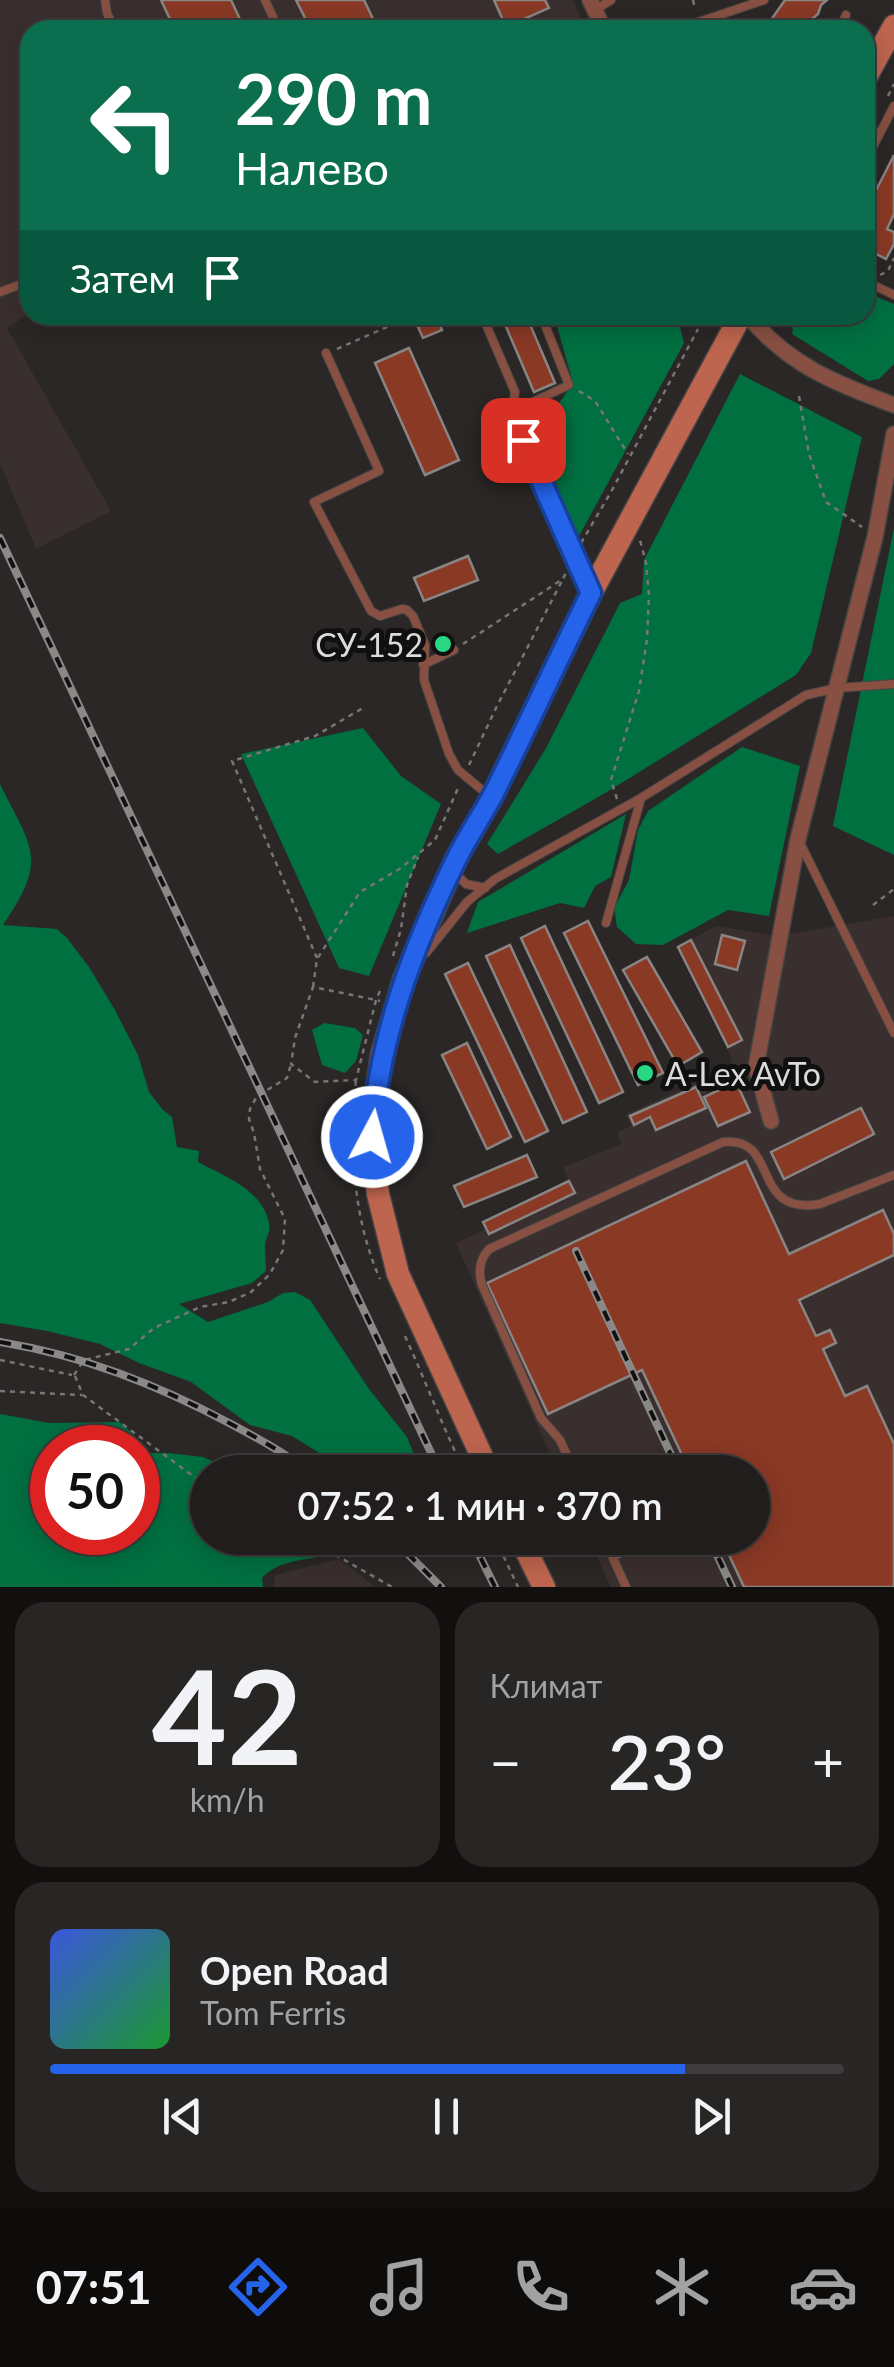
<!DOCTYPE html>
<html lang="ru">
<head>
<meta charset="utf-8">
<style>
	:root { --surface:#201d1c; --page:#282625; --text:#f1f3f6; --muted:#a2a2a3; --line:#3d3b3b; --accent:#2563eb }
	body { margin:0; font-family:Lato,sans-serif; background:var(--page); color:var(--text); height:100vh; display:flex; flex-direction:column; font-size:38px; white-space:nowrap }
	* { box-sizing:border-box; margin:0 }
	p { font-size:32px; color:var(--muted) }
	.icon { flex:none; width:55px; height:55px; fill:none; stroke:currentColor; stroke-width:2; stroke-linecap:round; stroke-linejoin:round }
	.map { position:relative; height:1587px; overflow:hidden }
	.side { display:flex; flex-direction:column; gap:15px; padding:15px; background:#12100f; flex:1 }
	.side>* { flex:none }
	.banner { position:absolute; left:20px; top:20px; width:855px; height:305px; border-radius:30px; box-shadow:0 5px 25px #0003,0 0 0 2px var(--line); background:#0b6e4f; color:#fff; overflow:hidden }
	.speed { position:absolute; left:30px; top:1425px; display:flex; gap:20px; font-size:50px; font-weight:700; text-align:center }
	.speed>* { display:grid; place-content:center; width:130px; height:130px; border-radius:50%; background:var(--surface); box-shadow:0 5px 25px #0003,0 0 0 2px var(--line); line-height:1 }
	.speed .limit { border:15px solid #d22; background:#fff; color:#111 }
	.pin { position:absolute; display:grid; place-items:center; width:85px; height:85px; color:#fff; margin:-42px; border-radius:20px; box-shadow:0 5px 15px #0006 }
	.me { position:absolute; width:110px; margin:-55px; rotate:6deg; stroke-linejoin:round; filter:drop-shadow(0 0 8px #0008) }
	.turn { display:flex; align-items:center; gap:35px; height:210px; padding:0 50px; font-size:45px }
	.turn .icon { width:130px; height:130px; stroke-width:2.5 }
	.turn b { display:block; font-size:70px; line-height:85px }
	.then { display:flex; align-items:center; height:95px; padding:0 50px; background:#0003; gap:20px; font-size:38px }
	.big { font-size:75px; font-weight:600; line-height:1.1 }
	.side .widget { flex:1; display:flex; flex-direction:column; justify-content:center; gap:15px; min-width:0; padding:0 35px; border-radius:30px; background:var(--page) }
	.side .dial { align-items:center; gap:0 }
	.dial b { font-size:130px; line-height:1 }
	.song { display:flex; align-items:center; gap:30px }
	.cover { width:120px; height:120px; border-radius:15px; background:linear-gradient(135deg,hsl(230 70% 55%),hsl(130 70% 35%)) }
	.played { height:10px; border-radius:5px; background:linear-gradient(90deg,var(--accent) 80%,var(--line) 80%) }
	.keys { display:flex; justify-content:space-around; direction:ltr }
	.heat { display:flex; justify-content:space-between; align-items:center; font-size:55px; direction:ltr }
	.side .tiles { flex:1; display:grid; gap:15px; grid-template-columns:1fr 1fr }
	.widget:last-child { grid-column:span 2 }
	.trip { position:absolute; left:190px; top:1455px; width:580px; height:100px; border-radius:50px; background:var(--surface); box-shadow:0 5px 25px #0003,0 0 0 2px var(--line); font-weight:600; line-height:100px; text-align:center }
	.tabs { display:flex; height:160px; justify-content:space-around; align-items:center; background:#0d0c0b; color:var(--muted) }
	.tabs .icon { width:70px; height:70px }
	.tabs .active { color:var(--accent) }
	.tabs b { font-size:45px; color:var(--text) }
	.map>svg:first-child { display:block }
	.built { fill:#392f2e }
	.forest { fill:#017041; fill-rule:evenodd }
	.building { fill:#8a3925; stroke:#898584; stroke-width:2.5 }
	.lines { fill:none; stroke-linecap:round; stroke-linejoin:round }
	.service-casing { stroke:#464443; stroke-width:10 }
	.minor-casing { stroke:#464443; stroke-width:18 }
	.secondary-casing { stroke:#464443; stroke-width:25 }
	.path { stroke:#787675; stroke-width:2.5; stroke-dasharray:5 5; stroke-linecap:butt }
	.service { stroke:#885042; stroke-width:8 }
	.minor { stroke:#885042; stroke-width:15 }
	.secondary { stroke:#be654f; stroke-width:22 }
	.rail-casing { stroke:#8b8988; stroke-width:8 }
	.rail { stroke:#111010; stroke-width:4; stroke-dasharray:11; stroke-linecap:butt }
	.route-casing { stroke:#184099; stroke-width:25 }
	.route { stroke:#2563eb; stroke-width:18 }
	.poi-dot { fill:#28d885; stroke:#111010; stroke-width:4 }
	.labels { text-anchor:middle; dominant-baseline:central; stroke-width:10; stroke-linejoin:round; paint-order:stroke }
	.poi-label { font-size:32px; fill:#dcdada; stroke:#111010; text-anchor:end }
</style>
</head>
<body>
<div class="map">
<svg width="894" height="1587" viewBox="0 0 894 1587">
	<rect width="100%" height="100%" fill="#2a2726"/>
	<!-- built -->
	<g class="built">
		<path d="M0,0h573l14,30h-557v283l-23,15 104,183 -75,38 -36,-86z"/>
		<path d="M894,916v671h-283l-23,-49h164v-66h-194l-102,-229 30,-14 4,5 85,-40 -12,-27 58,-23 -4,-11 14,-7 -5,-12 75,-34 7,15 28,-13 -8,-35 14,-8 -51,-99 25,-14 62,10z"/>
		<path d="M339,1559l36,28h-102l2,-12z"/>
	</g>
	<!-- forest -->
	<g class="forest">
		<path d="M865,292l29,12v60l-15,15 -11,2 -76,-47 1,-5 -8,-14h80z"/>
		<path d="M554,315h123l7,28 -106,195 -27,-65 -3,-54 25,-36z"/>
		<path d="M740,374l122,63 -51,216 -15,22 -189,117 -109,62 -11,-10 58,-94 75,-147 22,-9 2,-34z"/>
		<path d="M894,528v327l-61,-29z"/>
		<path d="M363,728l38,48 40,28 -72,172 -30,-8 -98,-214z"/>
		<path d="M742,747l58,19 -31,150 -41,-6 -65,35 -27,-1 -19,-17 -3,-19 15,-28 9,-50 10,-19z"/>
		<path d="M0,784c33,66 48,75 3,141l54,4 10,9 22,29 26,43 23,45 11,37 14,18 9,7 5,30 22,4 -1,11c26,14 65,28 71,61 2,8 -3,15 -4,23 0,8 1,17 1,25l-14,12 -73,21 29,18 60,-20 15,-9 12,-1 15,8 59,89 38,48 14,35h-78l-19,-16 -32,-20 -42,-11 -59,-43 -52,-19 -39,-19 -53,-13 -47,-8z"/>
		<path d="M626,814l-15,63 -16,9 -11,22 -24,-5 -93,30 11,-31z"/>
		<path d="M324,1023l31,5 8,7 -7,26 -11,12 -23,-8 -10,-35z"/>
		<path d="M0,1414l49,9 71,-1 15,14 7,17h26l35,4 33,15h-28v66h106l6,10 -2,9c-19,3 -43,6 -56,21l1,9h-263zM52,1448h86v84h-86z"/>
	</g>
	<!-- building -->
	<g class="building">
		<path d="M161,0h70l14,30h-70z"/>
		<path d="M296,0h68l9,19 -9,4 4,7h-33l-3,-5 -10,5h-11z"/>
		<path d="M494,0h51l4,8 -43,19z"/>
		<path d="M785,0h42l-6,5 -3,9 -12,10 -2,6h-75l42,-10z"/>
		<path d="M894,155v59l-7,15 7,3v12l-8,15 -21,-11v-36z"/>
		<path d="M501,315h25l29,68 -21,9z"/>
		<path d="M437,318l5,12 -19,8 -5,-11z"/>
		<path d="M409,348l50,112 -34,15 -50,-112z"/>
		<path d="M468,556l10,24 -54,21 -10,-23z"/>
		<path d="M588,921l75,152 -25,12 -74,-152z"/>
		<path d="M545,926l78,166 -24,11 -78,-165z"/>
		<path d="M722,935l23,6 -8,29 -22,-6z"/>
		<path d="M691,940l51,100 -14,7 -50,-100z"/>
		<path d="M510,945l77,167 -24,11 -77,-167z"/>
		<path d="M647,957l55,95 -24,14 -55,-96z"/>
		<path d="M468,963l80,168 -23,11 -80,-168z"/>
		<path d="M467,1043l44,94 -24,12 -45,-94z"/>
		<path d="M736,1082l14,30 -32,14 -14,-29z"/>
		<path d="M696,1087l10,21 -50,22 -6,-13 -16,8 -4,-9z"/>
		<path d="M861,1108l13,26 -90,45 -13,-27z"/>
		<path d="M527,1155l10,22 -73,30 -10,-21z"/>
		<path d="M746,1161l43,93 94,-44 11,24v21l-95,45 17,36 14,-6 6,13 -13,6 22,47 22,-10 27,58v143h-150l-23,-49h31v-66h-62l-48,-102 -94,44 -61,-131z"/>
		<path d="M569,1181l6,12 -86,41 -6,-12z"/>
		<path d="M621,1538l2,4 7,-4 5,12 -19,8 -6,-15z"/>
	</g>
	<g class="lines">
		<defs>
			<g id="service">
				<path d="M105,0l2,13 8,17"/>
				<path d="M265,0l14,30"/>
				<path d="M595,10l16,-10"/>
				<path d="M675,30l89,-30"/>
				<path d="M839,30l7,-15"/>
				<path d="M865,162l29,-56"/>
				<path d="M865,281l29,14"/>
				<path d="M0,292l30,-11"/>
				<path d="M482,315l33,77 -3,23 77,174"/>
				<path d="M326,353l53,118 -65,31 57,109 9,5 22,-7 5,1 6,6 12,29 -1,35 25,74 9,16 30,25"/>
				<path d="M514,405l10,1 45,-21 -28,-70"/>
				<path d="M423,665l31,-15"/>
				<path d="M801,845l93,188"/>
				<path d="M454,872l12,12 19,4"/>
				<path d="M606,923l35,-125"/>
				<path d="M426,953l41,-51 28,-23 146,-81 165,-103 31,-7 57,-4"/>
				<path d="M490,1458l33,14"/>
				<path d="M575,1472l-15,-32 -19,-22 -59,-133c-4,-13 -3,-25 7,-36l234,-107c58,-6 26,74 97,62l74,-29"/>
				<path d="M604,1538l22,49"/>
			</g>
			<g id="minor">
				<path d="M590,0l14,30"/>
				<path d="M747,315c42,50 87,68 147,90"/>
				<path d="M771,1121l-15,-54 42,-228 77,-302 19,-103"/>
			</g>
			<g id="secondary">
				<path d="M865,79l29,-53"/>
				<path d="M489,1472l-91,-198 -20,-80 -6,-57 2,-30 8,-53 22,-75 53,-122 35,-60 99,-204 150,-278"/>
				<path d="M520,1538l24,49"/>
			</g>
		</defs>
		<!-- service casing -->
		<use href="#service" class="service-casing"/>
		<!-- minor casing -->
		<use href="#minor" class="minor-casing"/>
		<!-- secondary casing -->
		<use href="#secondary" class="secondary-casing"/>
		<!-- path -->
		<g class="path">
			<path d="M693,0l2,9"/>
			<path d="M888,96l6,-12"/>
			<path d="M880,275l8,-4 6,-13"/>
			<path d="M428,315l3,6"/>
			<path d="M337,349l77,-34"/>
			<path d="M579,391l16,10 33,53"/>
			<path d="M799,396l10,58 17,48 36,25"/>
			<path d="M581,543l30,-51 87,-163"/>
			<path d="M463,644l100,-65 5,-11"/>
			<path d="M469,765l28,-59 66,-127"/>
			<path d="M617,799l-6,-19 28,-89 8,-52 2,-43 -3,-33 -6,-23"/>
			<path d="M873,905l21,-16"/>
			<path d="M393,956l8,-27 6,-44 11,-28"/>
			<path d="M317,958l-85,-197 83,-25 48,-28"/>
			<path d="M313,987l4,-28 43,-67 41,-24 34,-28 24,-54"/>
			<path d="M380,991l-4,9 -20,80 -41,2 -24,-18 4,-26 18,-51 63,13 4,1"/>
			<path d="M356,1081c-7,64 -3,138 24,198"/>
			<path d="M405,1336c21,46 38,92 60,136"/>
			<path d="M0,1360l72,15"/>
			<path d="M74,1375l10,-15 45,-11 25,-21 46,-21 29,-5 22,-10 19,-18 13,-24 2,-31 -25,-50 -6,-36 -5,-14 1,-10 7,-13 30,-18 4,-14"/>
			<path d="M75,1376l8,19 125,92"/>
			<path d="M0,1391l82,4"/>
			<path d="M288,1538l44,15 60,34"/>
			<path d="M495,1538l23,49"/>
		</g>
		<!-- service -->
		<use href="#service" class="service"/>
		<!-- minor -->
		<use href="#minor" class="minor"/>
		<!-- secondary -->
		<use href="#secondary" class="secondary"/>
		<defs>
			<g id="rail">
				<path d="M0,538l440,934"/>
				<path d="M576,1251l103,221"/>
				<path d="M0,1342c84,14 156,42 231,82 28,15 54,29 78,48"/>
				<path d="M392,1538l49,49"/>
				<path d="M471,1538l24,49"/>
				<path d="M709,1538l23,49"/>
			</g>
		</defs>
		<!-- rail casing -->
		<use href="#rail" class="rail-casing"/>
		<!-- rail -->
		<use href="#rail" class="rail"/>
	</g>
	<g class="lines">
		<defs>
			<path id="route" d="M372,1137c6,-98 41,-190 84,-277 11,-23 26,-44 38,-67 33,-66 64,-134 97,-200l-68,-153"/>
		</defs>
		<!-- route casing -->
		<use href="#route" class="route-casing"/>
		<!-- route -->
		<use href="#route" class="route"/>
	</g>
	<!-- markers -->
	<g class="poi-dot">
		<circle cx="443" cy="644" r="10"/>
		<circle cx="645" cy="1073" r="10"/>
	</g>
	<g class="labels">
		<!-- poi labels -->
		<g class="poi-label">
			<text x="423" y="644">СУ-152</text>
			<text x="665" y="1073" text-anchor="start">A-Lex AvTo</text>
		</g>
	</g>
</svg>
<div class="speed"><div class="limit">50</div></div>
<div class="pin" style="left:523px;top:440px;background:#d93025"><svg class="icon" aria-label="arrive" viewBox="0 0 24 24"><path d="M6 21V4h12l-3 4 3 4H6"/></svg></div>
<svg class="me" style="left:372px;top:1137px" viewBox="-20 -20 40 40"><circle r="17" fill="#2563eb" stroke="#fff" stroke-width="3"/><path d="M0-11L8 9 0 5-8 9z" fill="#fff"/></svg>
<div class="trip">07:52 · 1 мин · 370 m</div>
<div class="banner">
<div class="turn"><svg class="icon" aria-label="left" viewBox="0 0 24 24"><path d="M17 20v-9H6M10 6l-5 5 5 5"/></svg><div><b>290 m</b>Налево</div></div>
<div class="then">Затем<svg class="icon" aria-label="arrive" viewBox="0 0 24 24"><path d="M6 21V4h12l-3 4 3 4H6"/></svg></div>
</div>
</div>
<section class="side">
<div class="tiles">
<div class="widget dial"><b>42</b><p>km/h</p></div>
<div class="widget"><p>Климат</p>
<div class="heat"><a>−</a><b class="big">23°</b><a>+</a></div>
</div>
<div class="widget">
<div class="song"><i class="cover"></i><div><b>Open Road</b><p>Tom Ferris</p></div></div>
<div class="played"></div>
<div class="keys"><svg class="icon" aria-label="previous" viewBox="0 0 24 24"><path d="M18 5L8 12l10 7zM5 5v14"/></svg><svg class="icon" aria-label="pause" viewBox="0 0 24 24"><path d="M8 5v14M16 5v14"/></svg><svg class="icon" aria-label="next" viewBox="0 0 24 24"><path d="M6 5l10 7-10 7zM19 5v14"/></svg></div>
</div>
</div>
</section>
<nav class="tabs">
<b>07:51</b>
<svg class="icon active" aria-label="directions" viewBox="0 0 24 24"><path d="M12 3l9 9-9 9-9-9zM9 14v-3h6M13 9l2 2-2 2"/></svg>
<svg class="icon" aria-label="music" viewBox="0 0 24 24"><path d="M9 18V5l10-2v13"/><circle cx="6" cy="18" r="3"/><circle cx="16" cy="16" r="3"/></svg>
<svg class="icon" aria-label="phone" viewBox="0 0 24 24"><path d="M5 4h4l2 5-3 2q2 4 5 5l2-3 5 2v4C11 20 4 13 5 4z"/></svg>
<svg class="icon" aria-label="climate" viewBox="0 0 24 24"><path d="M12 3v18M4 7l16 10M4 17L20 7"/></svg>
<svg class="icon" aria-label="car" viewBox="0 0 24 24"><path d="M5 17H2v-5l4-1 3-4h7l3 4 3 1v5h-3M9 17h6M6 11h13"/><circle cx="7" cy="17" r="2"/><circle cx="17" cy="17" r="2"/></svg>
</nav>
</body>
</html>
